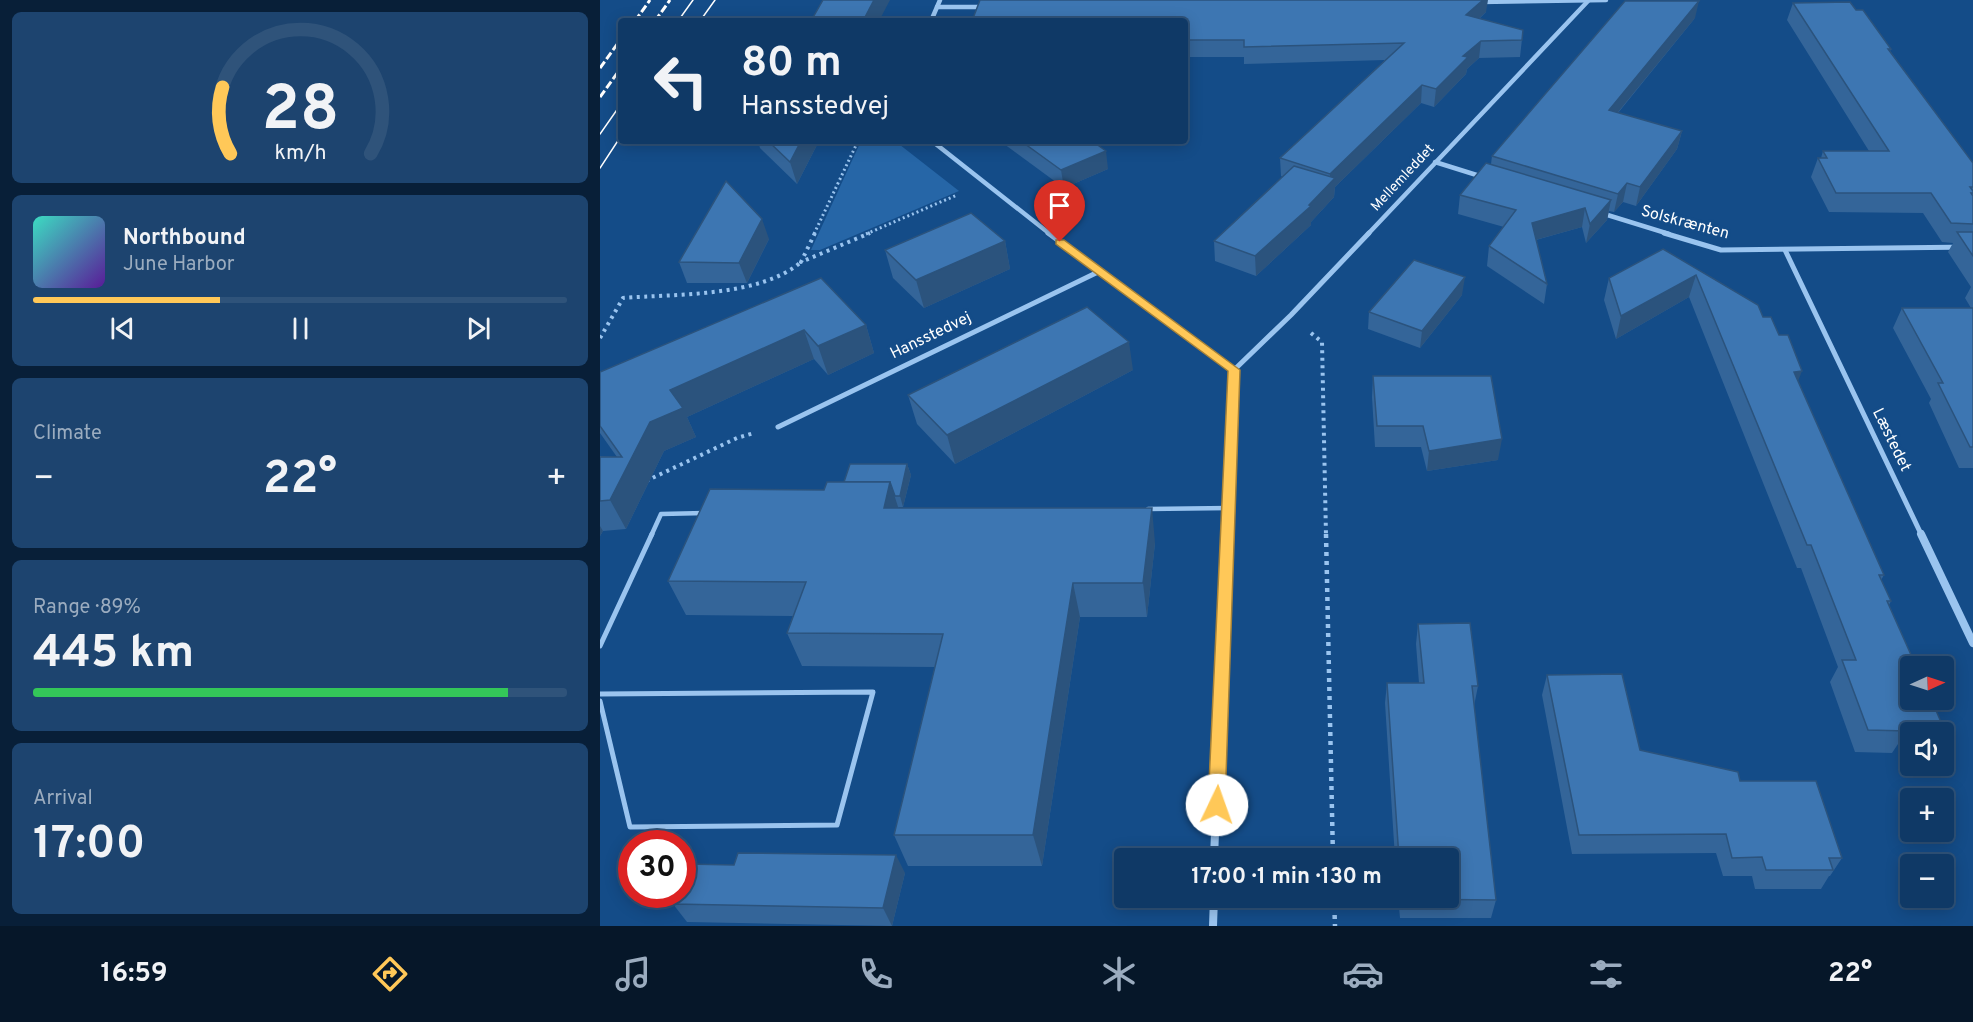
<!DOCTYPE html>
<html lang="en">
<head>
<meta charset="utf-8">
<style>
	:root { --surface:#0f3966; --page:#1d446f; --text:#f1f3f6; --muted:#9bacbf; --line:#2f537a; --accent:#ffc858 }
	body { margin:0; font-family:Overpass,sans-serif; background:var(--page); color:var(--text); height:100vh; display:flex; flex-direction:column; font-size:22px; white-space:nowrap }
	* { box-sizing:border-box; margin:0 }
	p { font-size:20px; color:var(--muted) }
	.icon { flex:none; width:33px; height:33px; fill:none; stroke:currentColor; stroke-width:2; stroke-linecap:round; stroke-linejoin:round }
	.map { position:relative; flex:1; overflow:hidden }
	.sheet { display:flex; flex-direction:column; gap:12px; padding:12px; background:#081f38; width:600px }
	.sheet>* { flex:none }
	.top-card { position:absolute; left:18px; top:18px; width:570px; height:126px; border-radius:6px; box-shadow:0 3px 15px #0003,0 0 0 2px var(--line); background:#0f3966; color:var(--text); overflow:hidden }
	.needle { width:39px; rotate:87deg }
	.tools { position:absolute; left:1300px; top:656px; display:grid; gap:12px }
	.tools a { display:grid; place-items:center; width:54px; height:54px; border-radius:6px; background:var(--surface); box-shadow:0 3px 15px #0003,0 0 0 2px var(--line); font-size:30px }
	.speed { position:absolute; left:18px; top:830px; display:flex; gap:12px; font-size:30px; font-weight:700; text-align:center }
	.speed>* { display:grid; place-content:center; width:78px; height:78px; border-radius:50%; background:var(--surface); box-shadow:0 3px 15px #0003,0 0 0 2px var(--line); line-height:1 }
	.speed .limit { border:9px solid #d22; background:#fff; color:#111 }
	.pin { position:absolute; display:grid; place-items:center; width:51px; height:51px; color:#fff; margin:-62px -26px; border-radius:50% 50% 50% 0; rotate:-45deg; box-shadow:0 0 6px #0007 }
	.pin .icon { rotate:45deg }
	.me { position:absolute; width:66px; margin:-33px; rotate:3deg; stroke-linejoin:round; filter:drop-shadow(0 0 4px #0008) }
	.turn { display:flex; align-items:center; gap:21px; height:126px; padding:0 24px; font-size:27px }
	.turn .icon { width:78px; height:78px; stroke-width:2.5 }
	.turn b { display:block; font-size:42px; line-height:51px }
	.big { font-size:45px; font-weight:700; line-height:1.1 }
	.sheet .widget { flex:1; display:flex; flex-direction:column; justify-content:center; gap:9px; min-width:0; padding:0 21px; border-radius:9px; background:var(--page) }
	.sheet .dial { align-items:center; gap:0 }
	.dial svg { height:156px; overflow:visible; fill:none; stroke:var(--line); stroke-width:7; stroke-linecap:round; text-anchor:middle }
	.dial text { fill:var(--text); stroke:none }
	.song { display:flex; align-items:center; gap:18px }
	.cover { width:72px; height:72px; border-radius:9px; background:linear-gradient(135deg,hsl(170 70% 55%),hsl(270 70% 35%)) }
	.played { height:6px; border-radius:3px; background:linear-gradient(90deg,var(--accent) 35%,var(--line) 35%) }
	.keys { display:flex; justify-content:space-around; direction:ltr }
	.heat { display:flex; justify-content:space-between; align-items:center; font-size:33px; direction:ltr }
	.charge { height:9px; border-radius:4px; background:linear-gradient(90deg,#34c759 89%,var(--line) 0) }
	.trip { position:absolute; left:514px; top:848px; width:345px; height:60px; border-radius:6px; background:var(--surface); box-shadow:0 3px 15px #0003,0 0 0 2px var(--line); font-weight:700; line-height:60px; text-align:center }
	.dock { display:flex; height:96px; justify-content:space-around; align-items:center; background:#061729; color:var(--muted) }
	.dock .icon { width:42px; height:42px }
	.dock .current { color:var(--accent) }
	.dock b { font-size:27px; color:var(--text) }
	main { display:flex; flex:1; min-height:0 }
	.map>svg:first-child { display:block }
	.green { fill:#2666a7 }
	.lines { fill:none; stroke-linecap:round; stroke-linejoin:round }
	.path-far2 { stroke:#9ac4ef; stroke-width:3; stroke-dasharray:2 3; stroke-linecap:butt }
	.path-far1 { stroke:#9ac4ef; stroke-width:4; stroke-dasharray:3 4.5; stroke-linecap:butt }
	.path { stroke:#9ac4ef; stroke-width:4.5; stroke-dasharray:4 5; stroke-linecap:butt }
	.lane-far1 { stroke:#9ac4ef; stroke-width:4.5 }
	.lane { stroke:#9ac4ef; stroke-width:5 }
	.street-far2 { stroke:#9ac4ef; stroke-width:4.5 }
	.street-far1 { stroke:#9ac4ef; stroke-width:5 }
	.street { stroke:#9ac4ef; stroke-width:8 }
	.tram { stroke:#fff; stroke-width:1.5 }
	.rail { stroke:#fff; stroke-width:3; stroke-dasharray:8 3; stroke-linecap:butt }
	.wall { fill:#346599 }
	.shaded-wall { fill:#2b537d }
	.building { fill:#3d76b2; stroke:#2b537d; stroke-width:1.5 }
	.route { fill:#ffc858; stroke:#a68239; stroke-width:1.5 }
	.labels { text-anchor:middle; dominant-baseline:central; stroke-width:6; stroke-linejoin:round; paint-order:stroke }
	.far-street-label { font-size:14px; fill:#fff; stroke:#144c88 }
	.street-label { font-size:16px; fill:#fff; stroke:#144c88 }
</style>
</head>
<body>
<main>
<section class="sheet">
<div class="widget dial"><svg viewBox="0 0 100 80">
<path d="M14 69A42 42 0 1 1 86 69"/>
<path d="M14 69A42 42 0 0 1 10 35" stroke="#ffc858"/>
<text x="50" y="56" font-size="32" font-weight="700">28</text>
<text x="50" y="72" font-size="11">km/h</text>
</svg></div>
<div class="widget">
<div class="song"><i class="cover"></i><div><b>Northbound</b><p>June Harbor</p></div></div>
<div class="played"></div>
<div class="keys"><svg class="icon" aria-label="previous" viewBox="0 0 24 24"><path d="M18 5L8 12l10 7zM5 5v14"/></svg><svg class="icon" aria-label="pause" viewBox="0 0 24 24"><path d="M8 5v14M16 5v14"/></svg><svg class="icon" aria-label="next" viewBox="0 0 24 24"><path d="M6 5l10 7-10 7zM19 5v14"/></svg></div>
</div>
<div class="widget"><p>Climate</p>
<div class="heat"><a>−</a><b class="big">22°</b><a>+</a></div>
</div>
<div class="widget"><p>Range · 89%</p><b class="big">445 km</b><div class="charge"></div></div>
<div class="widget"><p>Arrival</p><b class="big">17:00</b></div>
</section>
<div class="map">
<svg width="1373" height="926" viewBox="0 0 1373 926">
	<rect width="100%" height="100%" fill="#144c88"/>
	<!-- green -->
	<path class="green" d="M261,141h34l64,50 -139,59h-9z"/>
	<g class="lines">
		<!-- path-far2 -->
		<g class="path-far2">
			<path d="M214,234l44,-93"/>
			<path d="M266,234l91,-39"/>
		</g>
		<!-- path-far1 -->
		<g class="path-far1">
			<path d="M215,233l-14,29 69,-29"/>
			<path d="M711,333l11,9 4,194"/>
			<path d="M0,338l23,-40c51,-4 138,-1 178,-36"/>
			<path d="M46,481l91,-43 17,-5"/>
		</g>
		<!-- path -->
		<g class="path">
			<path d="M726,534l7,324"/>
			<path d="M734,897l1,29"/>
		</g>
		<!-- lane-far1 -->
		<g class="lane-far1">
			<path d="M548,509l82,-1"/>
			<path d="M51,536l10,-22 44,-1"/>
		</g>
		<!-- lane -->
		<g class="lane">
			<path d="M0,646l52,-112"/>
			<path d="M0,694l273,-2 -36,133 -207,2 -30,-126"/>
		</g>
		<!-- street-far2 -->
		<g class="street-far2">
			<path d="M880,2l126,-2"/>
			<path d="M337,7h47"/>
			<path d="M331,21l9,-21"/>
			<path d="M332,141l118,93"/>
			<path d="M835,162l48,15"/>
			<path d="M1001,213l68,21"/>
			<path d="M768,234l220,-233"/>
		</g>
		<!-- street-far1 -->
		<g class="street-far1">
			<path d="M448,233l186,137 -7,166"/>
			<path d="M1064,233l57,17 252,-3"/>
			<path d="M1185,250l137,286"/>
			<path d="M634,370l57,-55 78,-82"/>
			<path d="M178,427l320,-155"/>
		</g>
		<!-- street -->
		<g class="street">
			<path d="M1321,534l52,109"/>
			<path d="M614,858l13,-324"/>
			<path d="M613,926l1,-29"/>
		</g>
		<!-- tram -->
		<g class="tram">
			<path d="M78,21l15,-21"/>
			<path d="M100,21l15,-21"/>
			<path d="M0,134l21,-30"/>
			<path d="M0,168l21,-32"/>
		</g>
		<!-- rail -->
		<g class="rail">
			<path d="M35,21l15,-21"/>
			<path d="M55,21l15,-21"/>
			<path d="M0,68l21,-29"/>
			<path d="M0,97l21,-29"/>
		</g>
	</g>
	<!-- wall -->
	<g class="wall">
		<path d="M1193,3l63,7 35,39 -1,2 83,112v305h-14l-30,-65 2,-4 -38,-71 9,-20h69l-6,-10 6,-11 -23,-35 5,-9 -11,-1 -19,-29 -94,-1 -18,-35 7,-19h3l2,-7h46l-82,-131z"/>
		<path d="M886,12l-7,7 44,11 -3,27 -41,1 -12,11 -1,5 -32,33 -13,-4 -86,84 -1,10 -23,25v3l-55,51 -41,-15 -1,-20 69,-64 -2,-1 -1,-18 105,-98 -141,4v-7h-59v-36z"/>
		<path d="M1095,18l-77,95 64,18 -5,18 -41,57 -13,-4 -9,10 -5,-1 -2,9 -21,23 -4,-16 -46,13 11,44 -3,20 -57,-38 2,-20 15,-19 -46,-13 2,-19 31,-31 1,-8z"/>
		<path d="M158,141h61l-22,43 -37,-36z"/>
		<path d="M400,141h92l16,28 -44,19z"/>
		<path d="M169,239l-22,44h-60l-8,-21z"/>
		<path d="M405,241l5,28 -86,39 -31,-30 -8,-28z"/>
		<path d="M1063,249l100,68 35,64 86,194 -3,5 10,21 -2,4 52,117 -7,10h-23v12h-13l-6,9 -37,-1 -25,-70 8,-15 -37,-99h-4l-108,-271 -73,42 -12,-39 5,-22z"/>
		<path d="M221,278l45,47 8,28 -46,22 -14,-16 -127,58 9,20 -32,14 -38,78 -23,2 -3,5v-80l17,1 -17,-24v-61z"/>
		<path d="M862,295l-42,53 -52,-19 1,-17z"/>
		<path d="M533,370l-178,94 -38,-40 -9,-29z"/>
		<path d="M773,376l125,84 -71,11 -6,-24h-46l-3,-50z"/>
		<path d="M307,464l4,11 -8,32h-5l1,1 256,35 -8,74h-67l-38,249h-134l-14,-31 41,-168 -133,-1 -15,-33 6,-17 -107,-1 -18,-34 156,-91 20,-8z"/>
		<path d="M818,624l60,62 -4,20 22,194 -5,18h-91l-2,-21h51v-39h-54l-10,-155 2,-20h32l-3,-39z"/>
		<path d="M947,675l93,75 202,108 -12,18h-1l-8,13h-66l-3,-13h-29l-7,-23 -144,1 -30,-159z"/>
		<path d="M305,873l-13,53 -205,-4 -14,-18z"/>
	</g>
	<!-- shaded-wall -->
	<g class="shaded-wall">
		<path d="M274,0h16l-11,21h-16z"/>
		<path d="M883,0h5l-2,12 -22,20 2,-17z"/>
		<path d="M1099,1l-4,17 -90,110 4,-18z"/>
		<path d="M881,41l-2,17 -12,11 -1,5 -32,33 2,-18 27,-33z"/>
		<path d="M822,85l-1,18 -86,84 -1,10 -23,25v3l-55,51 -1,-20 75,-73v-9z"/>
		<path d="M1082,131l-5,18 -41,57 4,-19z"/>
		<path d="M201,141h18l-22,43 -7,-22z"/>
		<path d="M506,151l2,18 -44,19 -3,-18z"/>
		<path d="M1027,183l-4,19 -9,10 4,-18z"/>
		<path d="M1011,200l-4,20 -21,23 4,-19z"/>
		<path d="M985,208l-3,19 -54,15 4,-19z"/>
		<path d="M162,219l7,20 -22,44 -8,-20z"/>
		<path d="M405,241l5,28 -86,39 -8,-28z"/>
		<path d="M1096,275l-7,22 -73,42 5,-23z"/>
		<path d="M865,277l-3,18 -42,53 2,-17z"/>
		<path d="M266,325l8,28 -46,22 -10,-29z"/>
		<path d="M204,330l10,29 -127,58 9,20 -32,14 -38,78 -16,-29 40,-78 20,-32z"/>
		<path d="M529,342l4,28 -178,94 -8,-29z"/>
		<path d="M1202,371l-9,23 1,-22z"/>
		<path d="M902,439l-4,21 -71,11 2,-20z"/>
		<path d="M307,464l4,11 -8,32 -3,-11z"/>
		<path d="M290,482l11,34 -17,-8z"/>
		<path d="M552,508l3,35 -8,74 -4,-34z"/>
		<path d="M0,526l3,5 -3,5z"/>
		<path d="M473,583l7,34 -38,249 -9,-31z"/>
		<path d="M296,855l9,18 -13,53 -9,-18z"/>
	</g>
	<!-- building -->
	<g class="building">
		<path d="M223,0h51l-11,21h-52z"/>
		<path d="M380,0h503l-17,15 57,15 -1,10 -41,1 -18,15 5,1 -32,32 -14,-4 -92,89 -50,-16 124,-115 -160,4v-7h-59v-19h-213z"/>
		<path d="M1025,1h74l-90,109 73,21 -42,56 -13,-4 -9,11 -126,-38z"/>
		<path d="M1250,2l6,8h7l28,39h-3l85,114v24h-3l3,4v2h-2l2,3v28l-22,-1 -20,-30h-95l-18,-35h9l-4,-7h66l-96,-148z"/>
		<path d="M168,141h33l-11,21z"/>
		<path d="M421,141h71l14,10 -45,19z"/>
		<path d="M886,163l125,37 -21,24 -5,-16 -53,15 15,61 -58,-38 27,-36 -56,-15z"/>
		<path d="M694,166l41,12 -26,27 2,1 -56,50 -41,-15z"/>
		<path d="M126,181l36,38 -23,44 -60,-1z"/>
		<path d="M371,213l34,28 -89,39 -31,-30z"/>
		<path d="M1357,232h16v24z"/>
		<path d="M1063,249l95,56 5,12h8l8,18h9l14,36 -8,1 90,203h-5l12,26h-4l29,65h-5v33h20l10,23h-38l3,9 -38,-1 -26,-70h14l-45,-115h-4l-111,-270 -75,41 -12,-38z"/>
		<path d="M814,260l51,17 -43,54 -53,-19z"/>
		<path d="M221,278l45,47 -48,21 -14,-16 -134,60 13,18 -33,14 -40,78 -10,1v-44h22l-22,-31v-54z"/>
		<path d="M487,307l42,35 -182,93 -39,-40z"/>
		<path d="M1302,308h71v139h-3l-32,-64h5z"/>
		<path d="M773,376h118l11,63 -73,12 -6,-25h-46z"/>
		<path d="M250,464h57l-7,32h-5l-5,-14h-46z"/>
		<path d="M227,482h63l-6,26h268l-9,75h-70l-40,252h-139l49,-201 -156,-1 19,-51 -138,-1 42,-92 114,1z"/>
		<path d="M870,623l8,63h-6l24,214 -94,-1v-2h47v-39h-50l-12,-175h37l-6,-59z"/>
		<path d="M1022,674l18,76 98,22 2,9h76l26,77h-13l4,12h-67l-4,-13 -30,1 -6,-24 -147,1 -32,-160z"/>
		<path d="M138,853l158,2 -13,53 -210,-4 3,-10h6v-17l5,-13 47,1z"/>
	</g>
	<!-- route -->
	<path class="route" d="M456,240h8l176,130 -15,435 -2,6 -6,2 -6,-2 -3,-6 20,-434 -172,-127z"/>
	<g class="labels">
		<!-- far-street labels -->
		<g class="far-street-label">
			<text transform="translate(803 178) rotate(-47)">Mellemleddet</text>
		</g>
		<!-- street labels -->
		<g class="street-label">
			<text transform="translate(1085 223) rotate(15)">Solskrænten</text>
			<text transform="translate(331 336) rotate(-26)">Hansstedvej</text>
			<text transform="translate(1291 440) rotate(64)">Læstedet</text>
		</g>
	</g>
</svg>
<div class="tools">
<a><svg class="needle" viewBox="-14 -14 28 28"><path d="M0-13l5 13h-10z" fill="#e53935"/><path d="M0 13l5-13h-10z" fill="#9bacbf"/></svg></a>
<a><svg class="icon" aria-label="sound" viewBox="0 0 24 24"><path d="M4 9h4l5-4v14l-5-4H4zM17 9q2 3 0 6"/></svg></a>
<a>+</a>
<a>−</a>
</div>
<div class="speed"><div class="limit">30</div></div>
<div class="pin" style="left:460px;top:242px;background:#d93025"><svg class="icon" aria-label="arrive" viewBox="0 0 24 24"><path d="M6 21V4h12l-3 4 3 4H6"/></svg></div>
<svg class="me" style="left:617px;top:805px" viewBox="-20 -20 40 40"><circle r="19" fill="#fff"/><path d="M0-13L10 11 0 6-10 11z" fill="#ffc858"/></svg>
<div class="trip">17:00 · 1 min · 130 m</div>
<div class="top-card">
<div class="turn"><svg class="icon" aria-label="left" viewBox="0 0 24 24"><path d="M17 20v-9H6M10 6l-5 5 5 5"/></svg><div><b>80 m</b>Hansstedvej</div></div>
</div>
</div>
</main>
<nav class="dock">
<b>16:59</b>
<svg class="icon current" aria-label="directions" viewBox="0 0 24 24"><path d="M12 3l9 9-9 9-9-9zM9 14v-3h6M13 9l2 2-2 2"/></svg>
<svg class="icon" aria-label="music" viewBox="0 0 24 24"><path d="M9 18V5l10-2v13"/><circle cx="6" cy="18" r="3"/><circle cx="16" cy="16" r="3"/></svg>
<svg class="icon" aria-label="phone" viewBox="0 0 24 24"><path d="M5 4h4l2 5-3 2q2 4 5 5l2-3 5 2v4C11 20 4 13 5 4z"/></svg>
<svg class="icon" aria-label="climate" viewBox="0 0 24 24"><path d="M12 3v18M4 7l16 10M4 17L20 7"/></svg>
<svg class="icon" aria-label="car" viewBox="0 0 24 24"><path d="M5 17H2v-5l4-1 3-4h7l3 4 3 1v5h-3M9 17h6M6 11h13"/><circle cx="7" cy="17" r="2"/><circle cx="17" cy="17" r="2"/></svg>
<svg class="icon" aria-label="filters" viewBox="0 0 24 24"><path d="M4 7h16M4 17h16"/><circle cx="9" cy="7" r="2"/><circle cx="15" cy="17" r="2"/></svg>
<b>22°</b>
</nav>
</body>
</html>
